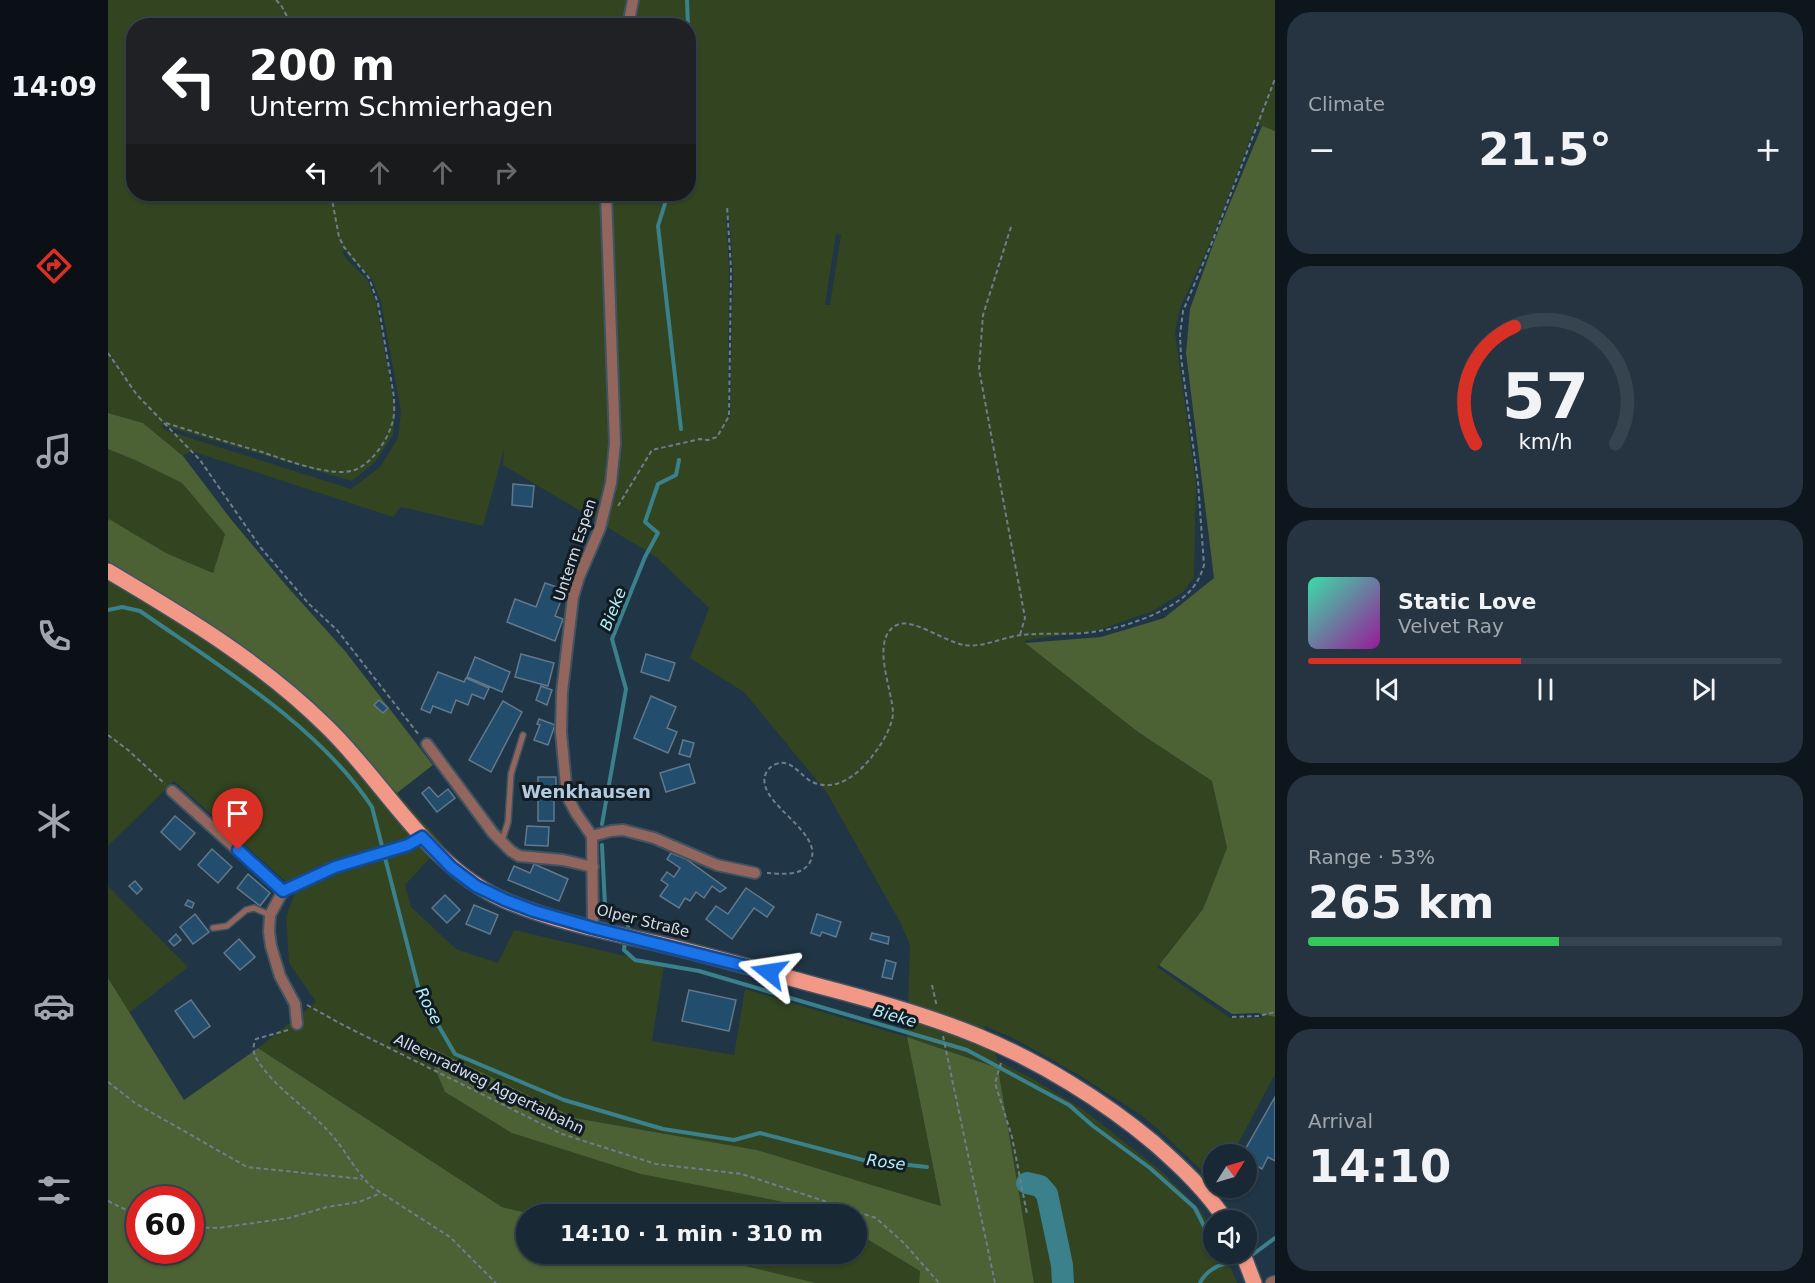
<!DOCTYPE html>
<html lang="en">
<head>
<meta charset="utf-8">
<style>
	:root { --surface:#182834; --page:#253440; --text:#f1f3f6; --muted:#9fa6ac; --line:#36444f; --accent:#d93025 }
	body { margin:0; font-family:"DejaVu Sans",sans-serif; background:var(--page); color:var(--text); height:100vh; display:flex; flex-direction:column; font-size:22px; white-space:nowrap }
	* { box-sizing:border-box; margin:0 }
	p { font-size:20px; color:var(--muted) }
	.icon { flex:none; width:33px; height:33px; fill:none; stroke:currentColor; stroke-width:2; stroke-linecap:round; stroke-linejoin:round }
	.map { position:relative; flex:1; overflow:hidden }
	.details { display:flex; flex-direction:column; gap:12px; padding:12px; background:#0d161d; width:540px }
	.details>* { flex:none }
	.guide { position:absolute; left:18px; top:18px; width:570px; height:183px; border-radius:24px; box-shadow:0 2px 4px #0004,0 0 0 2px var(--line); background:#202124; color:#fff; overflow:hidden }
	.needle { width:39px; rotate:53deg }
	.controls { position:absolute; left:1095px; top:1144px; display:grid; gap:12px }
	.controls a { display:grid; place-items:center; width:54px; height:54px; border-radius:50%; background:var(--surface); box-shadow:0 2px 4px #0004,0 0 0 2px var(--line); font-size:30px }
	.speed { position:absolute; left:18px; top:1186px; display:flex; gap:12px; font-size:30px; font-weight:700; text-align:center }
	.speed>* { display:grid; place-content:center; width:78px; height:78px; border-radius:50%; background:var(--surface); box-shadow:0 2px 4px #0004,0 0 0 2px var(--line); line-height:1 }
	.speed .limit { border:9px solid #d22; background:#fff; color:#111 }
	.pin { position:absolute; display:grid; place-items:center; width:51px; height:51px; color:#fff; margin:-62px -26px; border-radius:50% 50% 50% 0; rotate:-45deg; box-shadow:0 0 6px #0007 }
	.pin .icon { rotate:45deg }
	.me { position:absolute; width:66px; margin:-33px; rotate:285deg; stroke-linejoin:round; filter:drop-shadow(0 0 4px #0008) }
	.turn { display:flex; align-items:center; gap:21px; height:126px; padding:0 24px; font-size:27px }
	.turn .icon { width:78px; height:78px; stroke-width:2.5 }
	.turn b { display:block; font-size:42px; line-height:51px }
	.lanes { display:flex; align-items:center; height:57px; padding:0 24px; background:#0003; justify-content:center; gap:30px; direction:ltr }
	.lanes .off { opacity:.35 }
	.big { font-size:45px; font-weight:600; line-height:1.1 }
	.details .tile { flex:1; display:flex; flex-direction:column; justify-content:center; gap:9px; min-width:0; padding:0 21px; border-radius:24px; background:var(--page) }
	.details .dial { align-items:center; gap:0 }
	.dial svg { height:156px; overflow:visible; fill:none; stroke:var(--line); stroke-width:7; stroke-linecap:round; text-anchor:middle }
	.dial text { fill:var(--text); stroke:none }
	.song { display:flex; align-items:center; gap:18px }
	.cover { width:72px; height:72px; border-radius:9px; background:linear-gradient(135deg,hsl(160 70% 55%),hsl(300 70% 35%)) }
	.played { height:6px; border-radius:3px; background:linear-gradient(90deg,var(--accent) 45%,var(--line) 45%) }
	.keys { display:flex; justify-content:space-around; direction:ltr }
	.heat { display:flex; justify-content:space-between; align-items:center; font-size:33px; direction:ltr }
	.charge { height:9px; border-radius:4px; background:linear-gradient(90deg,#34c759 53%,var(--line) 0) }
	.trip { position:absolute; left:408px; top:1204px; width:351px; height:60px; border-radius:30px; background:var(--surface); box-shadow:0 2px 4px #0004,0 0 0 2px var(--line); font-weight:600; line-height:60px; text-align:center }
	main { display:flex; flex:1; min-height:0 }
	.menu { display:flex; flex-direction:column; width:108px; justify-content:space-around; align-items:center; background:#0a1015; color:var(--muted) }
	.menu .icon { width:42px; height:42px }
	.menu .on { color:var(--accent) }
	.menu b { font-size:27px; color:var(--text) }
	.map>svg:first-child { display:block }
	.green { fill:#334420; fill-rule:evenodd }
	.forest { fill:#4c6134; fill-rule:evenodd }
	.lines { fill:none; stroke-linecap:round; stroke-linejoin:round }
	.stream { stroke:#3a818b; stroke-width:4 }
	.river { stroke:#3a818b; stroke-width:22 }
	.building { fill:#224d6d; stroke:#62788b; stroke-width:1.5 }
	.service-casing { stroke:#405362; stroke-width:8 }
	.minor-casing { stroke:#405362; stroke-width:14 }
	.tertiary-casing { stroke:#405362; stroke-width:15 }
	.primary-casing { stroke:#405362; stroke-width:18 }
	.path { stroke:#6d7e8c; stroke-width:2; stroke-dasharray:4.5 3; stroke-linecap:butt }
	.service { stroke:#93665d; stroke-width:5 }
	.minor { stroke:#93665d; stroke-width:10 }
	.tertiary { stroke:#93665d; stroke-width:12 }
	.primary { stroke:#f29886; stroke-width:15 }
	.route-casing { stroke:#114b97; stroke-width:15 }
	.route { stroke:#1a73e8; stroke-width:10 }
	.labels { text-anchor:middle; dominant-baseline:central; stroke-width:6; stroke-linejoin:round; paint-order:stroke }
	.street-label { font-size:15px; fill:#d1dde8; stroke:#121b22 }
	.water-label { font-size:16px; font-style:italic; fill:#b4f0f9; stroke:#121b22 }
	.quarter-label { font-size:18px; font-weight:bold; fill:#b2cbdf; stroke:#121b22 }
</style>
</head>
<body>
<main>
<nav class="menu">
<b>14:09</b>
<svg class="icon on" aria-label="directions" viewBox="0 0 24 24"><path d="M12 3l9 9-9 9-9-9zM9 14v-3h6M13 9l2 2-2 2"/></svg>
<svg class="icon" aria-label="music" viewBox="0 0 24 24"><path d="M9 18V5l10-2v13"/><circle cx="6" cy="18" r="3"/><circle cx="16" cy="16" r="3"/></svg>
<svg class="icon" aria-label="phone" viewBox="0 0 24 24"><path d="M5 4h4l2 5-3 2q2 4 5 5l2-3 5 2v4C11 20 4 13 5 4z"/></svg>
<svg class="icon" aria-label="climate" viewBox="0 0 24 24"><path d="M12 3v18M4 7l16 10M4 17L20 7"/></svg>
<svg class="icon" aria-label="car" viewBox="0 0 24 24"><path d="M5 17H2v-5l4-1 3-4h7l3 4 3 1v5h-3M9 17h6M6 11h13"/><circle cx="7" cy="17" r="2"/><circle cx="17" cy="17" r="2"/></svg>
<svg class="icon" aria-label="filters" viewBox="0 0 24 24"><path d="M4 7h16M4 17h16"/><circle cx="9" cy="7" r="2"/><circle cx="15" cy="17" r="2"/></svg>
</nav>
<div class="map">
<svg width="1167" height="1283" viewBox="0 0 1167 1283">
	<rect width="100%" height="100%" fill="#203545"/>
	<!-- green -->
	<g class="green">
		<path d="M0,0h521l-5,25 -490,1v168h468l3,60 4,235 -10,33 -96,-57 1,-16 -21,77 -82,-19 -8,10 -202,-66 -8,5 -40,-33 -35,-10zM237,250l4,7 22,20 10,26 20,108 -3,27 -18,29 -29,22 -186,-59 -4,-5 191,56 23,-19 18,-27 2,-26 -19,-107 -9,-23 -21,-20 -4,-8z"/>
		<path d="M528,0h639v131l-19,-7 -44,115 -32,69 -5,25 21,149 -2,96 -11,14 -30,19 -54,19 -73,10 -1,3 113,89 74,49 15,67 -24,61 -46,58 73,51h30l7,-3 8,2v57l-43,81h-18l-1,26 -54,-51 -18,-15 -62,-40 -68,-38 -27,-11 14,35 35,18 51,31 77,61 38,38 14,21 1,24h11l12,29h-203l-36,-215 -91,-31 34,169 -184,-56 -182,-32 -149,-72 19,46 370,116 12,7h-292l-33,-8 -244,-159 58,-46 -27,-39 -3,-46 10,-26 -122,-110 -66,65v-285l115,72 64,47 110,113 46,51 -38,41 6,22 45,42 42,14 16,-33 150,35 -12,76 82,14 11,-66 162,48 3,-92 -10,-23 -73,-129 -83,-101 -54,-34 19,-50 -54,-52 -50,-30 11,-32 2,-14 -6,-225 -3,-61h79v-168l-57,-1zM618,216l3,1 4,52 -3,148 -2,-1 1,-148zM728,234l5,1 -11,70h-5z"/>
		<path d="M0,449l27,11 47,23 43,51 -12,39 -47,-20 -56,-33 -2,1z"/>
		<path d="M0,886l80,81 -59,46 -21,-35z"/>
		<path d="M749,1233l63,38 -1,12h-103l-120,-29h160z"/>
	</g>
	<!-- forest -->
	<g class="forest">
		<path d="M1154,126l13,5v886l-17,-4 -26,1 -73,-49 44,-56 24,-61 -15,-67 -74,-49 -113,-89 76,-6 63,-19 50,-40 -28,-225 4,-44 25,-70z"/>
		<path d="M0,413l35,10 40,33 47,62 55,66 60,67 88,114 -36,28 -110,-113 -64,-47 -115,-72v-40l1,-2 57,34 47,20 12,-39 -43,-51 -47,-23 -27,-11z"/>
		<path d="M0,978l76,122 74,-52 244,159 33,8h-9v39h170l120,29h-708zM32,1200h50v51h-50z"/>
		<path d="M799,1037l91,31 36,215h-115l1,-12 -63,-38 -1,-18h-29l-12,-7 -174,-34 -129,-41 -67,-41 -20,-47 150,73 182,32 184,56z"/>
	</g>
	<g class="lines">
		<!-- stream -->
		<g class="stream">
			<path d="M579,0l1,26"/>
			<path d="M580,26l6,101 -6,12"/>
			<path d="M560,194l-10,32 23,203"/>
			<path d="M0,610l14,-3 18,4c79,55 179,115 232,196l48,187 35,60 109,46 99,29 71,11 26,-7 103,27 64,7"/>
			<path d="M494,824l24,-135 -14,-50 33,-82 13,-24 -13,-11 13,-38 18,-9 3,-15"/>
			<path d="M494,845l3,61 24,14 -2,14"/>
			<path d="M517,941l-1,9 11,10 64,11 268,79 102,55 24,21 57,42 45,40 19,38"/>
			<path d="M1109,1254l5,10"/>
			<path d="M1144,1255l23,-17"/>
			<path d="M1092,1283c4,-9 16,-18 25,-19"/>
		</g>
		<!-- river -->
		<path class="river" d="M919,1183l13,3 7,8 15,71 1,18"/>
	</g>
	<!-- building -->
	<g class="building">
		<path d="M405,484l21,2 -2,21 -20,-2z"/>
		<path d="M437,583l20,7 -10,26 8,3 -8,22 -48,-19 8,-23 21,8z"/>
		<path d="M413,654l33,9 -6,23 -33,-9z"/>
		<path d="M538,654l29,9 -6,18 -28,-9z"/>
		<path d="M367,657l35,15 -8,20 -35,-15z"/>
		<path d="M330,672l26,10 2,-4 23,10 -5,11 -12,-5 -4,11 -12,-5 -5,13 -18,-7 -3,7 -9,-4z"/>
		<path d="M433,686l11,4 -5,15 -11,-5z"/>
		<path d="M543,696l25,11 -9,21 10,4 -9,21 -34,-15z"/>
		<path d="M271,700l9,8 -5,5 -9,-8z"/>
		<path d="M395,701l19,11 -31,60 -22,-12z"/>
		<path d="M431,719l16,6 -7,20 -14,-5 6,-15 -3,-1z"/>
		<path d="M575,740l11,3 -4,14 -11,-3z"/>
		<path d="M581,764l6,19 -29,9 -6,-19z"/>
		<path d="M430,777h18v17l-2,-1v28h-16z"/>
		<path d="M321,787l9,10 10,-8 7,9 -18,14 -15,-19z"/>
		<path d="M67,816l20,17 -15,17 -19,-18z"/>
		<path d="M419,826l22,1 -1,19 -23,-1z"/>
		<path d="M104,849l20,18 -14,16 -20,-18z"/>
		<path d="M563,853l15,6 40,29 -6,4 -8,-6 -8,12 -8,-6 -6,9 -5,-3 -6,10 -19,-12 8,-11 -7,-5 6,-8 7,5 6,-9 -13,-9z"/>
		<path d="M426,864l34,15 -9,22 -51,-21 6,-14 16,7z"/>
		<path d="M140,874l22,19 -10,13 -23,-18z"/>
		<path d="M27,881l7,8 -5,5 -8,-8z"/>
		<path d="M638,888l28,19 -7,10 -13,-9 -22,31 -26,-20 10,-13 12,8z"/>
		<path d="M337,895l15,15 -13,13 -15,-15z"/>
		<path d="M80,900l6,3 -2,5 -7,-3z"/>
		<path d="M366,905l24,10 -8,19 -24,-10z"/>
		<path d="M87,914l14,18 -16,12 -13,-17z"/>
		<path d="M709,914l24,8 -5,15 -14,-5 -2,4 -9,-3z"/>
		<path d="M764,933l17,4 -1,7 -18,-5z"/>
		<path d="M68,934l5,6 -7,6 -5,-5z"/>
		<path d="M131,939l16,18 -15,13 -16,-17z"/>
		<path d="M778,960l10,3 -4,16 -10,-2z"/>
		<path d="M581,990l47,10 -7,31 -47,-10z"/>
		<path d="M83,1000l19,26 -16,12 -19,-27z"/>
		<path d="M1167,1097v64l-7,-4 -6,12 -16,-9v-5h-4z"/>
	</g>
	<g class="lines">
		<defs>
			<g id="service">
				<path d="M394,841l6,-19 3,-48 12,-39"/>
				<path d="M105,928l14,-2 19,-16 8,-2 16,7"/>
			</g>
			<g id="minor">
				<path d="M520,26l5,-26"/>
				<path d="M319,744l66,89 18,18 8,5 44,4 30,7"/>
				<path d="M64,791l111,100"/>
				<path d="M484,836l-16,-23 -9,-17 -6,-64 1,-40 11,-95 6,-20 21,-49 11,-45 4,-40 -9,-249"/>
				<path d="M484,836l19,-5 12,-1 31,8 63,27 38,8"/>
				<path d="M484,836l1,92"/>
				<path d="M189,1024l-2,-20 -15,-28 -9,-30 -2,-14 1,-17 13,-24 52,-24 73,-22 14,-9"/>
			</g>
			<path id="tertiary" d="M1164,1283l3,-1"/>
			<g id="primary">
				<path d="M0,571c76,45 153,91 217,154 59,56 103,142 179,175 55,24 116,34 173,48 48,12 95,25 142,38 54,14 108,29 159,50 61,25 126,65 176,107 27,24 53,48 72,78"/>
				<path d="M1135,1254l11,29"/>
			</g>
		</defs>
		<!-- service casing -->
		<use href="#service" class="service-casing"/>
		<!-- minor casing -->
		<use href="#minor" class="minor-casing"/>
		<!-- tertiary casing -->
		<use href="#tertiary" class="tertiary-casing"/>
		<!-- primary casing -->
		<use href="#primary" class="primary-casing"/>
		<!-- path -->
		<g class="path">
			<path d="M168,0l5,5 11,21"/>
			<path d="M903,227l-28,88 -4,54 46,249 -5,17"/>
			<path d="M0,353l29,42 63,65 61,88 48,56 28,26 82,105"/>
			<path d="M58,423c32,10 64,20 96,29 24,8 65,24 89,19 19,-4 36,-30 41,-47 3,-8 2,-19 2,-27l-16,-94 -9,-25 -25,-31 -5,-10 -8,-43"/>
			<path d="M510,506l34,-56 48,-11 8,1 9,-3 12,-21 2,-147 -4,-63"/>
			<path d="M0,735l20,15 37,34"/>
			<path d="M659,873c14,1 37,4 44,-13 12,-30 -58,-58 -45,-87 2,-4 5,-7 10,-9 17,-7 26,17 42,20 26,7 48,-18 61,-37 6,-9 13,-22 14,-33 0,-23 -24,-76 4,-89 15,-8 48,17 67,20 19,3 39,-8 58,-10 25,-3 52,1 77,-4 27,-4 70,-19 90,-39 8,-8 12,-17 15,-27l-6,-83 -17,-125 -1,-22 3,-24 30,-71 62,-161"/>
			<path d="M824,985l5,22"/>
			<path d="M199,1005l36,20 219,109 94,30 86,10 134,44 28,25 35,40"/>
			<path d="M1124,1017l27,-1 16,-4"/>
			<path d="M180,1030l-32,9c-4,8 -3,15 2,22 20,31 55,50 78,79 12,15 21,33 36,47l78,50 46,46"/>
			<path d="M835,1036l52,247"/>
			<path d="M893,1063l-6,20 17,54 15,77"/>
			<path d="M0,1082l27,21 112,64 115,12"/>
			<path d="M0,1201l32,16"/>
			<path d="M82,1227l28,1 71,-10 38,-11 32,-5 22,-9"/>
		</g>
		<!-- service -->
		<use href="#service" class="service"/>
		<!-- minor -->
		<use href="#minor" class="minor"/>
		<!-- tertiary -->
		<use href="#tertiary" class="tertiary"/>
		<!-- primary -->
		<use href="#primary" class="primary"/>
	</g>
	<g class="lines">
		<defs>
			<path id="route" d="M130,850l45,41 52,-24 73,-22 14,-8 29,30 25,19 29,14 29,11 59,17 176,44"/>
		</defs>
		<!-- route casing -->
		<use href="#route" class="route-casing"/>
		<!-- route -->
		<use href="#route" class="route"/>
	</g>
	<g class="labels">
		<!-- street labels -->
		<g class="street-label">
			<text transform="translate(467 550) rotate(-72)">Unterm Espen</text>
			<text transform="translate(535 921) rotate(14)">Olper Straße</text>
			<text transform="translate(381 1084) rotate(26)">Alleenradweg Aggertalbahn</text>
		</g>
		<!-- water labels -->
		<g class="water-label">
			<text transform="translate(505 609) rotate(-68)">Bieke</text>
			<text transform="translate(321 1006) rotate(63)">Rose</text>
			<text transform="translate(787 1016) rotate(16)">Bieke</text>
			<text transform="translate(778 1162) rotate(7)">Rose</text>
		</g>
		<!-- quarter labels -->
		<g class="quarter-label">
			<text x="478" y="791">Wenkhausen</text>
		</g>
	</g>
</svg>
<div class="controls">
<a><svg class="needle" viewBox="-14 -14 28 28"><path d="M0-13l5 13h-10z" fill="#e53935"/><path d="M0 13l5-13h-10z" fill="#9fa6ac"/></svg></a>
<a><svg class="icon" aria-label="sound" viewBox="0 0 24 24"><path d="M4 9h4l5-4v14l-5-4H4zM17 9q2 3 0 6"/></svg></a>
</div>
<div class="speed"><div class="limit">60</div></div>
<div class="pin" style="left:130px;top:850px;background:#d93025"><svg class="icon" aria-label="arrive" viewBox="0 0 24 24"><path d="M6 21V4h12l-3 4 3 4H6"/></svg></div>
<svg class="me" style="left:661px;top:972px" viewBox="-20 -20 40 40"><path d="M0-17L14 15 0 8-14 15z" fill="#1a73e8" stroke="#fff" stroke-width="4"/></svg>
<div class="trip">14:10 · 1 min · 310 m</div>
<div class="guide">
<div class="turn"><svg class="icon" aria-label="left" viewBox="0 0 24 24"><path d="M17 20v-9H6M10 6l-5 5 5 5"/></svg><div><b>200 m</b>Unterm Schmierhagen</div></div>
<div class="lanes"><svg class="icon" aria-label="left" viewBox="0 0 24 24"><path d="M17 20v-9H6M10 6l-5 5 5 5"/></svg><svg class="icon off" aria-label="ahead" viewBox="0 0 24 24"><path d="M12 20V5M6 11l6-6 6 6"/></svg><svg class="icon off" aria-label="ahead" viewBox="0 0 24 24"><path d="M12 20V5M6 11l6-6 6 6"/></svg><svg class="icon off" aria-label="right" viewBox="0 0 24 24"><path d="M7 20v-9h11M14 6l5 5-5 5"/></svg></div>
</div>
</div>
<section class="details">
<div class="tile"><p>Climate</p>
<div class="heat"><a>−</a><b class="big">21.5°</b><a>+</a></div>
</div>
<div class="tile dial"><svg viewBox="0 0 100 80">
<path d="M14 69A42 42 0 1 1 86 69"/>
<path d="M14 69A42 42 0 0 1 34 9" stroke="#d93025"/>
<text x="50" y="56" font-size="32" font-weight="700">57</text>
<text x="50" y="72" font-size="11">km/h</text>
</svg></div>
<div class="tile">
<div class="song"><i class="cover"></i><div><b>Static Love</b><p>Velvet Ray</p></div></div>
<div class="played"></div>
<div class="keys"><svg class="icon" aria-label="previous" viewBox="0 0 24 24"><path d="M18 5L8 12l10 7zM5 5v14"/></svg><svg class="icon" aria-label="pause" viewBox="0 0 24 24"><path d="M8 5v14M16 5v14"/></svg><svg class="icon" aria-label="next" viewBox="0 0 24 24"><path d="M6 5l10 7-10 7zM19 5v14"/></svg></div>
</div>
<div class="tile"><p>Range · 53%</p><b class="big">265 km</b><div class="charge"></div></div>
<div class="tile"><p>Arrival</p><b class="big">14:10</b></div>
</section>
</main>
</body>
</html>
